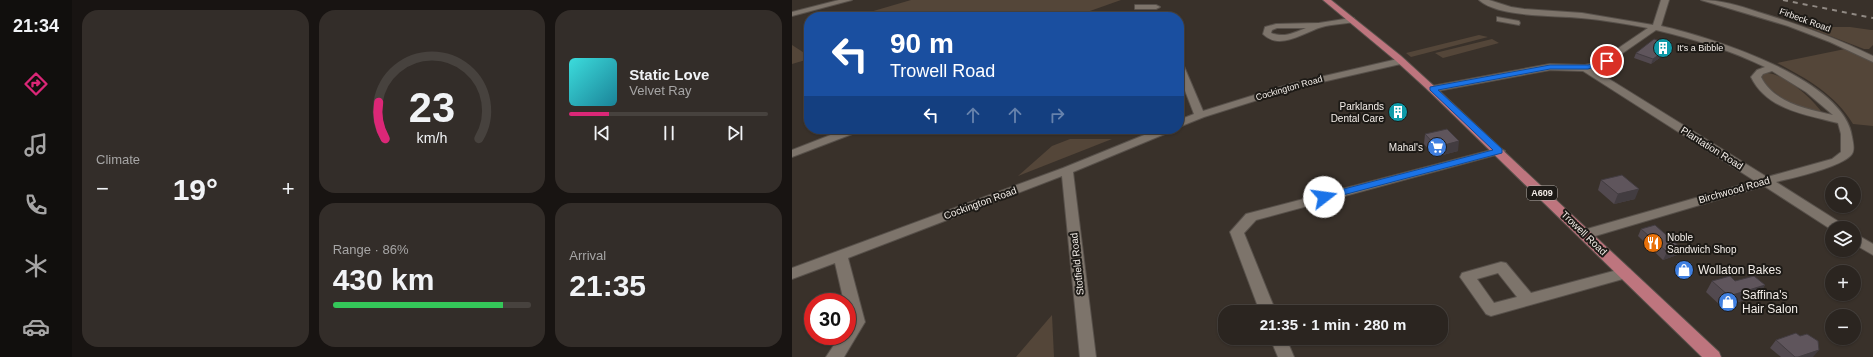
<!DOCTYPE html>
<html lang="en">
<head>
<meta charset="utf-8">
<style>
	:root { --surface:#2b2520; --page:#332d29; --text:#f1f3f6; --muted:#a6a5a5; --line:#47423e; --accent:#db2777 }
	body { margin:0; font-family:Arial,sans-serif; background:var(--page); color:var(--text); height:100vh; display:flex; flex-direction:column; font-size:15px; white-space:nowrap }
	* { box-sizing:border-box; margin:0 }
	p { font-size:13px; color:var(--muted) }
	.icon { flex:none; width:22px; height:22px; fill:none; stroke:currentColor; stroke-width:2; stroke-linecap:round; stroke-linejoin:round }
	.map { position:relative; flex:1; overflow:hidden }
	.details { display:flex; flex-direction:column; gap:10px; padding:10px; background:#181412; width:720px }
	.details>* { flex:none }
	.hud { position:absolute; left:12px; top:12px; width:380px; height:122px; border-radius:16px; box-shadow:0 1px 3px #0004,0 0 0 1px var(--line); background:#1a4fa0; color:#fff; overflow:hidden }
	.controls { position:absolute; left:1033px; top:177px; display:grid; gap:8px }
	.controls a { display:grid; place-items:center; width:36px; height:36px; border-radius:50%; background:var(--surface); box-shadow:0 1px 3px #0004,0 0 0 1px var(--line); font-size:20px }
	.speed { position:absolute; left:12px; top:293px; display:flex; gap:8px; font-size:20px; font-weight:700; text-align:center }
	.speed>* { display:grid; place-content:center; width:52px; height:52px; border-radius:50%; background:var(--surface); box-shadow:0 1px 3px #0004,0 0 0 1px var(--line); line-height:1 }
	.speed .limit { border:6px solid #d22; background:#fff; color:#111 }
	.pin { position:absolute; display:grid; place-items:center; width:34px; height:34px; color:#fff; margin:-17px; border:2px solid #fff; border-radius:50%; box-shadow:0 1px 4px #0007 }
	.me { position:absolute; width:44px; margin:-22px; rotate:75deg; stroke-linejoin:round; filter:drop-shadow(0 0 3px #0008) }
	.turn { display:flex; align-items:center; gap:14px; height:84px; padding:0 20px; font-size:18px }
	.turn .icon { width:52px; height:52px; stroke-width:2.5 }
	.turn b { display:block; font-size:28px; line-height:34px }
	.lanes { display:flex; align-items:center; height:38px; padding:0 20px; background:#0003; justify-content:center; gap:20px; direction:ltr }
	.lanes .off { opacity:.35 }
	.big { font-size:30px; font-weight:600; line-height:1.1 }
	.details .card { flex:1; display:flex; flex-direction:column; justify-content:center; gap:6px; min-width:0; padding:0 14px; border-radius:16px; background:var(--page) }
	.details .dial { align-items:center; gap:0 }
	.dial svg { height:104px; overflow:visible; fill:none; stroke:var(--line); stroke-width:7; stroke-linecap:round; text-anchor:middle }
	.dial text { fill:var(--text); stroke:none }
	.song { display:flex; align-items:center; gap:12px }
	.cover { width:48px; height:48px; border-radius:6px; background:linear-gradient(135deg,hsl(180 70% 55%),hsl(190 70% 35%)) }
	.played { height:4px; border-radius:2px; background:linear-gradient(90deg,var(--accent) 20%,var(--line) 20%) }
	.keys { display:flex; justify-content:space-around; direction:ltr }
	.heat { display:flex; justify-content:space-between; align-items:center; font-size:22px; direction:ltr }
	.charge { height:6px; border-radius:3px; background:linear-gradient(90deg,#34c759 86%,var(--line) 0) }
	.details .tiles { flex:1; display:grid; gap:10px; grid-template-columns:repeat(3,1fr) }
	.card:first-child { grid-row:span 2 }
	.trip { position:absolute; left:426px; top:305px; width:230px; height:40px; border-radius:16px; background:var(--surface); box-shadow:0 1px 3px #0004,0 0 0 1px var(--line); font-weight:600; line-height:40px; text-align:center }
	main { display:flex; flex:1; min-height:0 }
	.dock { display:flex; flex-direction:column; width:72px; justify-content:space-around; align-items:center; background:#110f0d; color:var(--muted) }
	.dock .icon { width:28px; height:28px }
	.dock .on { color:var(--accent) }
	.dock b { font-size:18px; color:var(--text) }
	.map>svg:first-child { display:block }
	.green { fill:#544639 }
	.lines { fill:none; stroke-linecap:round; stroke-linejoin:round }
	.minor-casing { stroke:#57504a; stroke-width:2 }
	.primary-casing { stroke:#57504a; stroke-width:2 }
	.minor { fill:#7d746b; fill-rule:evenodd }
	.primary { fill:#be757e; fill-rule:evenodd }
	.rail { stroke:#908983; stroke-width:2; stroke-dasharray:5 5; stroke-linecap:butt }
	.wall { fill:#52494f }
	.shaded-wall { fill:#423c40 }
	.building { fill:#5f555c; stroke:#423c40 }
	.route { fill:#1a73e8; stroke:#114b97 }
	.labels { text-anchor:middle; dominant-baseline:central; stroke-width:4; stroke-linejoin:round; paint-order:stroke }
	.far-street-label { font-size:9px; fill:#f3ede8; stroke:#1d1a16 }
	.far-poi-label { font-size:9px; fill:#f3ede8; stroke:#1d1a16; text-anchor:start }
	.shield { fill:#1d1a16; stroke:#b3aea9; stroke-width:1 }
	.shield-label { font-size:9px; font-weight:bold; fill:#f3ede8 }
	.poi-label { font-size:10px; fill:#f3ede8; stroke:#1d1a16; text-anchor:end }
	.street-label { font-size:10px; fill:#f3ede8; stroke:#1d1a16 }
	.near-poi-label { font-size:12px; fill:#f3ede8; stroke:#1d1a16; text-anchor:start }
</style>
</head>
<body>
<main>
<nav class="dock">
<b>21:34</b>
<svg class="icon on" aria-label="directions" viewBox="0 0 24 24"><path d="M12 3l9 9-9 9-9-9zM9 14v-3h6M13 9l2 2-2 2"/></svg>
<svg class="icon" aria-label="music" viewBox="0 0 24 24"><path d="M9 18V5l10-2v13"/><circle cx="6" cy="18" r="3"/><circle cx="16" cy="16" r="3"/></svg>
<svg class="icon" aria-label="phone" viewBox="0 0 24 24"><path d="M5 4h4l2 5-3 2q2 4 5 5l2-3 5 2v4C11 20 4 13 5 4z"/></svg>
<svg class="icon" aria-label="climate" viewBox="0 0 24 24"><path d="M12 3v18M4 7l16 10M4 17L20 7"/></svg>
<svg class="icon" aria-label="car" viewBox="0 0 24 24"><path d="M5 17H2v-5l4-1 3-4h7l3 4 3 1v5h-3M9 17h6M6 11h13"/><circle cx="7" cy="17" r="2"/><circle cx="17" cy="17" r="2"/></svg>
</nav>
<section class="details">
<div class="tiles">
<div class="card"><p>Climate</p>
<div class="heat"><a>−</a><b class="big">19°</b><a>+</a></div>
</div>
<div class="card dial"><svg viewBox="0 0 100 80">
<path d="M14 69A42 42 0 1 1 86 69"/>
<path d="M14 69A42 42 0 0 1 9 41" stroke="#db2777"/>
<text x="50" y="56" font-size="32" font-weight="700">23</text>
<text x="50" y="72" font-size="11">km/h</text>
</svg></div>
<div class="card">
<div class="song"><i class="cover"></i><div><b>Static Love</b><p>Velvet Ray</p></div></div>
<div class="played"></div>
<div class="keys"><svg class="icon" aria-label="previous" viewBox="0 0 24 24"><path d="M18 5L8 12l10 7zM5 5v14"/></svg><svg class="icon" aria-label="pause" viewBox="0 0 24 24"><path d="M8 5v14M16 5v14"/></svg><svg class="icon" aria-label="next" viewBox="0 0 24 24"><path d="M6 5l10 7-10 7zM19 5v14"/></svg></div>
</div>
<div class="card"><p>Range · 86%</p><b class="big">430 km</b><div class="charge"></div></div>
<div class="card"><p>Arrival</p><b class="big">21:35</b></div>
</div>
</section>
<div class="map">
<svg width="1081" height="357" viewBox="0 0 1081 357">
	<rect width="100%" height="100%" fill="#39312a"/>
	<!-- green -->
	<g class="green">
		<path d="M119,0h210l-48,17h-220z"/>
		<path d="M1015,27h43l21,3h2v15l-4,4h-5z"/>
		<path d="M687,35l9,2 -77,20 -5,-4z"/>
		<path d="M700,39l7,4 -56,15 -8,-5z"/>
		<path d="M0,45l17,11v3l-17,5z"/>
		<path d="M1053,49l28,13v64l-20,-2c-17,-29 -47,-46 -76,-61z"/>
		<path d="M973,73c18,-1 45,24 56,38 -19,5 -47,-18 -59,-30v-6z"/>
		<path d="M278,139h42l-94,37 34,-30z"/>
		<path d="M260,315l2,42h-38z"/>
	</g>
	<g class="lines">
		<defs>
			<g id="minor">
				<path d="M47,0h13l-60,16v-4z"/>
				<path d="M687,0h10l22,7 13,2 58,4 71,12 8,-25h8l-8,26c49,11 184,53 191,111 1,5 3,13 0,17 -9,13 -60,24 -76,28l68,43 2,3h-14v2l-68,-44 -179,53 -5,-2 -2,-3 2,-3 175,-50 -172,-110 -33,-1 -118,22 -3,-1 -2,-2 5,-3 118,-22 35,1 13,-3 50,-34c-22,-4 -44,-8 -67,-10 -25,-3 -82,0 -102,-18zM864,30c38,9 74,20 109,37l-8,3 -6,7c16,33 56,38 87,46l3,11v18l-9,7 -65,18 -174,-108 11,-3zM980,71l34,21 27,23c-26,-6 -59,-12 -72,-38l2,-3z"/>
				<path d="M909,0c20,0 39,6 57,12 40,12 78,26 115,44v6l-43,-20 -42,-16z"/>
				<path d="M343,5h21l4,2 -4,2h-21z"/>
				<path d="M705,17l22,4 1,2 -1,2 -22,-4z"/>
				<path d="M559,18h3v4c-11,2 -22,2 -32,5 -18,5 -42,24 -59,7l2,-7 11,-3 43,-1zM485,28h29c-12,5 -22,10 -35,5l1,-3z"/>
				<path d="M610,58l4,3 -1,2 -109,25 -92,29 -25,10v-7l15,-6 -15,-39v-14l4,3 20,47 87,-27z"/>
				<path d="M54,129h15l-1,2 -68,26v-7z"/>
				<path d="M367,129h14l-1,2 -99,41 23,185h-16l-18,-181 -214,82 17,64 -21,35h-18l14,-21h7v-11l2,-3 -2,-20h-3l-9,-39 -43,16v-11l271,-100z"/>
				<path d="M707,148l6,3 -2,2 -247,67 -12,13 32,79h-16l-30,-80 16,-18z"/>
				<path d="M1062,233l19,11v11l-19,-11z"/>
				<path d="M709,262l5,1 25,30 94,-25 5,1 2,4 -2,4 -139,39 -5,-2 -26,-37 2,-4zM706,273l19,24 -23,6 -17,-24z"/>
				<path d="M478,338h16l8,19h-16z"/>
			</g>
			<path id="primary" d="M531,0h8l70,56 34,31 284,265 2,5h-19l-273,-266 -34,-31z"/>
		</defs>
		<!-- minor casing -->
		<use href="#minor" class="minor-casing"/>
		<!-- primary casing -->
		<use href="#primary" class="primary-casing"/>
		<!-- minor -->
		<use href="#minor" class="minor"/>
		<!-- primary -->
		<use href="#primary" class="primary"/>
		<!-- rail -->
		<path class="rail" d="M991,0l90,18"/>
	</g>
	<!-- wall -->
	<g class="wall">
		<path d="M879,50l-20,14 -17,-6 2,-5z"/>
		<path d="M633,134l33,17 -23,6 -11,-13z"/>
		<path d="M809,180l34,19 -21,5 -16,-14z"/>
		<path d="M849,229l40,19 -4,7 -14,5 -25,-24z"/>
		<path d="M920,281h23l30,4 -7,11 -36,11 -16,-15z"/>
		<path d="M984,340l37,17h-32l-11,-9z"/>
	</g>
	<!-- shaded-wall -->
	<g class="shaded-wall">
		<path d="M881,45l-2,5 -20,14 2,-5z"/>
		<path d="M667,141l-1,10 -23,6 2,-10z"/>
		<path d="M847,189l-4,10 -21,5 4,-10z"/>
		<path d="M889,248l-4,7 -14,5 4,-8z"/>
		<path d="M973,285l-7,11 -36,11 7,-11z"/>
		<path d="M1027,350l-6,7h-15z"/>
	</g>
	<!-- building -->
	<g class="building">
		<path d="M862,39l19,6 -20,14 -17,-6z"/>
		<path d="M655,129l12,12 -22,6 -12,-13z"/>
		<path d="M830,175l17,14 -21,5 -17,-14z"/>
		<path d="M863,225l26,23 -14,4 -26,-23z"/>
		<path d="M938,276l5,5 19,-5 11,9 -36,11 -17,-15z"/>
		<path d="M1004,333l4,3 7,-2 11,7 1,9 -21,7h-3l-19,-17z"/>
	</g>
	<!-- route -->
	<path class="route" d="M815,59h2v3l-21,7h-38l-112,21 64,59v4l-178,47 -5,-3 2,-2 172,-45 -63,-60v-3l120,-22h38z"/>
	<!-- icons -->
	<defs>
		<symbol id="building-disc" viewBox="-11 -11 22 22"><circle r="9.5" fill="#0f9aa8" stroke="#1d1a16"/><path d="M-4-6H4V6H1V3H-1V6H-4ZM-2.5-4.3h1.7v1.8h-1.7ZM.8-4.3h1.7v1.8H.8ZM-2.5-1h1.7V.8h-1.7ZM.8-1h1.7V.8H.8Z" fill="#fff"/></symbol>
		<symbol id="supermarket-disc" viewBox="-11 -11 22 22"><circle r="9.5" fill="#3f7fe0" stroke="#1d1a16"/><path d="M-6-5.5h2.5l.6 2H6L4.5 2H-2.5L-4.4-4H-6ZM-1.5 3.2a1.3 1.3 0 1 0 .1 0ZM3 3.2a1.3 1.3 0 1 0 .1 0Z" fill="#fff"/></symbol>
		<symbol id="restaurant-disc" viewBox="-11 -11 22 22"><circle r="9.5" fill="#e8710a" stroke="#1d1a16"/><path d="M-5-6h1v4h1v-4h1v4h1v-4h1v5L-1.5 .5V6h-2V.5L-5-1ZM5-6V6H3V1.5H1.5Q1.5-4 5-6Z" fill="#fff"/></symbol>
		<symbol id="shop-disc" viewBox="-11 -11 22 22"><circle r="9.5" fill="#3f7fe0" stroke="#1d1a16"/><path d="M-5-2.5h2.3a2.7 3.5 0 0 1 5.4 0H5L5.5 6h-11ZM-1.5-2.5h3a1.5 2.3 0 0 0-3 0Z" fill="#fff"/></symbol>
	</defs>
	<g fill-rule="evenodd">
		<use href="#building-disc" x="860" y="37" width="22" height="22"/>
		<use href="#building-disc" x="595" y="101" width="22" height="22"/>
		<use href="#supermarket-disc" x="634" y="136" width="22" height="22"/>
		<use href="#restaurant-disc" x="850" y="232" width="22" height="22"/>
		<use href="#shop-disc" x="881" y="259" width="22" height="22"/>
		<use href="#shop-disc" x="925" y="291" width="22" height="22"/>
	</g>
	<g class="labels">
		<!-- far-street labels -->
		<g class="far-street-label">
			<text transform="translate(1013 20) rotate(20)">Firbeck Road</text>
			<text transform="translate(497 88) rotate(-16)">Cockington Road</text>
		</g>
		<!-- far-poi labels -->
		<g class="far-poi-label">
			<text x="885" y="48">It's a Bibble</text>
		</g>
		<!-- shield labels -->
		<rect class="shield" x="735" y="186" width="30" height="14" rx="3"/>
		<g class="shield-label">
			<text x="750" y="193">A609</text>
		</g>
		<!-- poi labels -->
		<g class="poi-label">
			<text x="592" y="106">Parklands<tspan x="592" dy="12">Dental Care</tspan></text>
			<text x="631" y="147">Mahal's</text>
			<text x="875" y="237" text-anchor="start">Noble<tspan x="875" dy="12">Sandwich Shop</tspan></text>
		</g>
		<!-- street labels -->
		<g class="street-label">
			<text transform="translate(920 148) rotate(32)">Plantation Road</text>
			<text transform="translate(942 190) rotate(-16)">Birchwood Road</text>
			<text transform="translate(188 203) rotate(-20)">Cockington Road</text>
			<text transform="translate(792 233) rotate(44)">Trowell Road</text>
			<text transform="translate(285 264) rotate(-96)">Stotfield Road</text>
		</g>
		<!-- near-poi labels -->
		<g class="near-poi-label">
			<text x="906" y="270">Wollaton Bakes</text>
			<text x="950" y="295">Saffina's<tspan x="950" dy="14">Hair Salon</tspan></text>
		</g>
	</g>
</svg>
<div class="controls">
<a><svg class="icon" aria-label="search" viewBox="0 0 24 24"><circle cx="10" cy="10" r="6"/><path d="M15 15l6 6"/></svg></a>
<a><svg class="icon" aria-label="layers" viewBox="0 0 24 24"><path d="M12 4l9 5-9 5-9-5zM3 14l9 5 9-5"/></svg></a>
<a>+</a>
<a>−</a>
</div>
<div class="speed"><div class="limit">30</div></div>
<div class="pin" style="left:815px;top:61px;background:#d93025"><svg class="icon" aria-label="arrive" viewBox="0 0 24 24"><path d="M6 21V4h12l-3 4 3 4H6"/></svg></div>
<svg class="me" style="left:532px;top:197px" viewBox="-20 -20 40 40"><circle r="19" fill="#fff"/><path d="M0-13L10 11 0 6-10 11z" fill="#1a73e8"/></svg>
<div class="trip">21:35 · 1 min · 280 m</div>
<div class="hud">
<div class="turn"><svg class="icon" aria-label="left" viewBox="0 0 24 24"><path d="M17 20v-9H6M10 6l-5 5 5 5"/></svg><div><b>90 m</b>Trowell Road</div></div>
<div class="lanes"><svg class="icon" aria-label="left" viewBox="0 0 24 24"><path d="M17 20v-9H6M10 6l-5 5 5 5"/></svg><svg class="icon off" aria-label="ahead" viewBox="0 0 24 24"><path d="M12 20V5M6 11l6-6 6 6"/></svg><svg class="icon off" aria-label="ahead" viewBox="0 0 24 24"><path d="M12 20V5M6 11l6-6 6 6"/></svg><svg class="icon off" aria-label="right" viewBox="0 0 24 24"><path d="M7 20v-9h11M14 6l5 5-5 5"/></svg></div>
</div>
</div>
</main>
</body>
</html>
